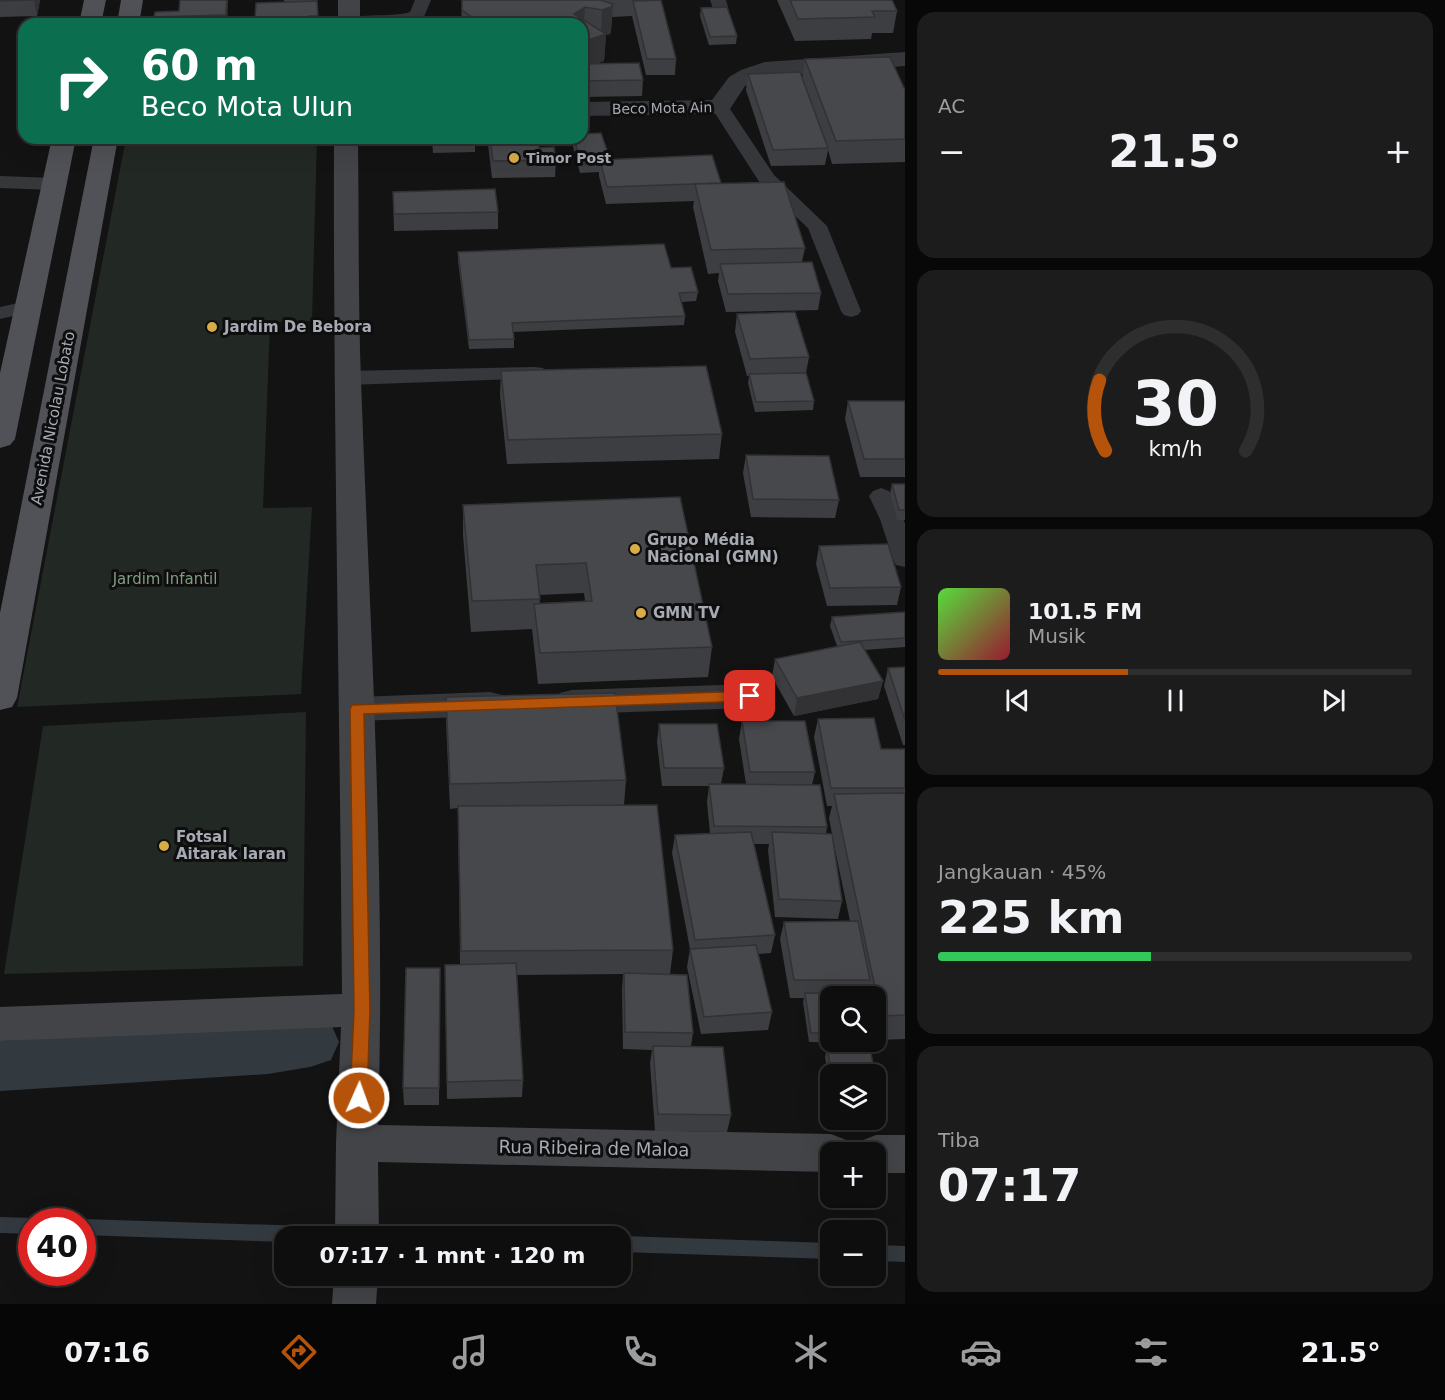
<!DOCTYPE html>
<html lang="id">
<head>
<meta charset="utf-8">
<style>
	:root { --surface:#0e0e0f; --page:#1c1c1d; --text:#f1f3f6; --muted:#9b9c9e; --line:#2e2e2f; --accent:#b45309 }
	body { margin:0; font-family:"DejaVu Sans",sans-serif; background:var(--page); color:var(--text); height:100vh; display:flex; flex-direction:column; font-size:22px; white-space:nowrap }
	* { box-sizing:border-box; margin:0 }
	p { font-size:20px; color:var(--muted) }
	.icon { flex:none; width:33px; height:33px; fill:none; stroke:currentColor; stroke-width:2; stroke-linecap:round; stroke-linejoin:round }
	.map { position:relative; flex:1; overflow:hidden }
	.details { display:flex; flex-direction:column; gap:12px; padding:12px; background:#080808; width:540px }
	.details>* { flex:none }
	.guide { position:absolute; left:18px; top:18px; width:570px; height:126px; border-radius:18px; box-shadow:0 6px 24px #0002,0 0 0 2px var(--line); background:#0b6e4f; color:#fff; overflow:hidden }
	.fabs { position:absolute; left:820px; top:986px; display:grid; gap:12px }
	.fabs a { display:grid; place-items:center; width:66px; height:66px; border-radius:12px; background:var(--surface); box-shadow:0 6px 24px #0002,0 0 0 2px var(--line); font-size:30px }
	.speed { position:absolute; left:18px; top:1208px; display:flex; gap:12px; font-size:30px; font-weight:700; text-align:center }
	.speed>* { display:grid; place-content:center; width:78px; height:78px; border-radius:50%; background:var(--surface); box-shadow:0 6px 24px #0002,0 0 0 2px var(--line); line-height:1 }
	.speed .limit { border:9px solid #d22; background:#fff; color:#111 }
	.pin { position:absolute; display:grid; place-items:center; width:51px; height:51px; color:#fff; margin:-26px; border-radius:12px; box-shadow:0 3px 9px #0006 }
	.me { position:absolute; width:66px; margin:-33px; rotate:2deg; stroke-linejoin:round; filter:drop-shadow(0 0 4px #0008) }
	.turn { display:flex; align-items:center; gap:21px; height:126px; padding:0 24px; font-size:27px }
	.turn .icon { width:78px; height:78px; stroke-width:2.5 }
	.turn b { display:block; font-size:42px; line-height:51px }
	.big { font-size:45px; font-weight:800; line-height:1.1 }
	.details .widget { flex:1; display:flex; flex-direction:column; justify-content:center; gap:9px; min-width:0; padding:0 21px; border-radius:18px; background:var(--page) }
	.details .dial { align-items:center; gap:0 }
	.dial svg { height:156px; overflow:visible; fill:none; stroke:var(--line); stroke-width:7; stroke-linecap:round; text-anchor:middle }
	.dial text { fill:var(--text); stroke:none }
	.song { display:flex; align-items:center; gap:18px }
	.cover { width:72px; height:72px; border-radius:9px; background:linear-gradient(135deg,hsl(110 70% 55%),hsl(350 70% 35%)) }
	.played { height:6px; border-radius:3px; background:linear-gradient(90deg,var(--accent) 40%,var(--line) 40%) }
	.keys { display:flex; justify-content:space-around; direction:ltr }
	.heat { display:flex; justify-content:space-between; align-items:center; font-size:33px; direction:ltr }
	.charge { height:9px; border-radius:4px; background:linear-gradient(90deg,#34c759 45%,var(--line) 0) }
	.trip { position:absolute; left:274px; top:1226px; width:357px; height:60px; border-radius:18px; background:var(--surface); box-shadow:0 6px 24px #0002,0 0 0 2px var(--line); font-weight:800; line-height:60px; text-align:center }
	.dock { display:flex; height:96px; justify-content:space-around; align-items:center; background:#060606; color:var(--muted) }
	.dock .icon { width:42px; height:42px }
	.dock .active { color:var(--accent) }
	.dock b { font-size:27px; color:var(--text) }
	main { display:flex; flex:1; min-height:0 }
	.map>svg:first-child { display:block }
	.green { fill:#222823 }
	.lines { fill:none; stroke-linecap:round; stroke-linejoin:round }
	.stream { fill:#32393f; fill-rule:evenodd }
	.canal { fill:#32393f; fill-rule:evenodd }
	.lane { fill:#36373b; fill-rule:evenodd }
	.street { fill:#36373b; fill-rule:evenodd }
	.secondary { fill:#434448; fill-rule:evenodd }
	.primary { fill:#515257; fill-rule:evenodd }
	.wall { fill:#3d3e41; fill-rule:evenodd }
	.shaded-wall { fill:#323235 }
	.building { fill:#47484c; stroke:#323235; stroke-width:1.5 }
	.route { fill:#b45309; stroke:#753606; stroke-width:1.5 }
	.poi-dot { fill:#d9ad46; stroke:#0e0e0f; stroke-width:2 }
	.labels { text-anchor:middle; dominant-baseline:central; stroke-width:6; stroke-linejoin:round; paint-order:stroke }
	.far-street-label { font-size:14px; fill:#a6aab3; stroke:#0e0e0f }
	.far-poi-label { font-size:14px; font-weight:bold; fill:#a6aab3; stroke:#0e0e0f; text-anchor:start }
	.poi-label { font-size:15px; font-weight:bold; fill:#a6aab3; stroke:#0e0e0f; text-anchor:start }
	.street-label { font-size:15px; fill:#a6aab3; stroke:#0e0e0f }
	.park-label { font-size:15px; fill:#809c82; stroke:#0e0e0f }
	.near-street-label { font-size:18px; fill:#a6aab3; stroke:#0e0e0f }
</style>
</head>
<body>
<main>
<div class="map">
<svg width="905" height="1304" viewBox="0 0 905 1304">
	<rect width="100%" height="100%" fill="#131314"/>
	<!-- green -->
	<g class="green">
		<path d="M126,138h191l-5,183 -42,1 -7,186 49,-1 -11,187 -284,13z"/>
		<path d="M306,712l-3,254 -299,8 39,-248z"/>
	</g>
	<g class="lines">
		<!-- stream -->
		<g class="stream">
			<path d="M0,1217l32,1 7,3h-7v13l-32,-1z"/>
			<path d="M82,1219l290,9 6,2 3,6h-96v6l-203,-7v-14h-6z"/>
			<path d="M620,1236h1l210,7v16l-210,-7z"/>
			<path d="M876,1245l29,1v16l-29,-1z"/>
		</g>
		<!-- canal -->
		<path class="canal" d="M310,1017l21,7 8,18 -8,18 -21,7 -42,7 -268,17v-50l268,-17z"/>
		<!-- lane -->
		<g class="lane">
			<path d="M415,0h16l-8,19 -14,5h-67l-1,-2c8,-10 53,-4 69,-10z"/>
			<path d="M710,0h16l2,7 -2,4h-12z"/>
			<path d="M720,102l6,1 48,72 53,51 34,85 -3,4 -7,2 -7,-2 -3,-4 -33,-83 -48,-45 -49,-76 3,-4z"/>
			<path d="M0,176l54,2 7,2 2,4 -2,4 -7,2 -54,-2z"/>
			<path d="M28,301l7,2 3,4 -3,4 -35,8v-12z"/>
			<path d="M535,367l8,1 3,5 -3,5 -196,7 -8,-2 -3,-5 3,-5 8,-2z"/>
			<path d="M881,488l8,3 16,32v44l-9,-2 -3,-6 -13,-40 -11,-23 4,-5z"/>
		</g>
		<!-- street -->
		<g class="street">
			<path d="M905,52v14l-141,11 -19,9 -17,26 -8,2 -138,2v-14l130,-2 17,-23 12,-7 24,-8z"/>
			<path d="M750,684l12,3 5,9 -5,9 -12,3 -178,6 -12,-3 -5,-9 5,-9 12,-3z"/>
			<path d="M490,692l12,3 5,9 -5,9 -12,3 -133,5 -12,-3 -5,-9 5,-9 12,-3z"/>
		</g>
		<!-- secondary -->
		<g class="secondary">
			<rect x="338" y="0" width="22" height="24"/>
			<path d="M334,138h24c1,81 0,162 3,243 9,248 25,496 17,744l453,9 15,6 6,12h-21v20l-453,-10 1,74h-44l1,-93 5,-116 -341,14v-34l342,-13c-2,-285 -9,-571 -8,-856z"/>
			<path d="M876,1135h29v38h-29v-21h-20l5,-11z"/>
			<path d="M334,1275h44l-2,29h-44z"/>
		</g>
		<!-- primary -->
		<g class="primary">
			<path d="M84,0h22l-5,24h-22z"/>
			<path d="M121,0h22l-4,24h-22z"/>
			<path d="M52,138h24l-61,301 -5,6 -10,3v-75z"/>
			<path d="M94,138h24l-101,560 -5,9 -12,3v-97z"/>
		</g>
	</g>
	<!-- wall -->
	<g class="wall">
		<path d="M0,0h40l-3,16 -37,1z"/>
		<path d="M228,0l-1,18 28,-1 29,-15v-2h33l1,24h-163l-1,-7z"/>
		<path d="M462,0h180l34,59 -1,16h-29l-14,-59 -20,1 -1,14 -1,3 -4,1 -2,26 -9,3 48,16 -1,16 -60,1v-73h-121z"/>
		<path d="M777,0h115l5,11 -4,22h-21l-1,6 -76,2z"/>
		<path d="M701,8l36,28 -1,8 -27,1 -9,-29z"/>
		<path d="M805,59l100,31v72l-73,2 -4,-14 -3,15 -54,1 -25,-76 2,-16 54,5z"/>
		<path d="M432,138h106l1,10 17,12 -1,17 -63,1 -4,-34h-13v8l-42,1z"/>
		<path d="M573,138h9l28,21 111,24 84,65 -3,14 19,31 -3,17 -92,2 -8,-31 1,-8 -11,1 -15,-67 1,-6 -88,3 -7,-28v-4l-19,1 -8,-30z"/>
		<path d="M393,192l105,20v17l-104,2z"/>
		<path d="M458,252l213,16 27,24 -2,9 -15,1 4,14 -1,9 -171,7 1,7v9l-45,1 -11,-88z"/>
		<path d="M737,314l72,43 -3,16 8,28 -1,9 -58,2 -7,-29 1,-7h-2l-12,-44z"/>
		<path d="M501,371l221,63 -3,25 -212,5 -7,-69z"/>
		<path d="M848,401h57v76h-45l-15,-58z"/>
		<path d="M746,455l93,45 -4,18 -84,-1 -8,-44z"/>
		<path d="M892,484h13v36h-8l-7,-27z"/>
		<path d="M680,497l32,150 -4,30 -170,7 -6,-55 -61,3 -8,-97v-30zM584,593l1,8 -45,2 -1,-8z"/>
		<path d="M819,546l82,41 -4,18 -70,1 -11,-42z"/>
		<path d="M905,612v35l-41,3 19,31 -5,18 -84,17 -22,-39 3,-18 62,-13 -7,-20 2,-9z"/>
		<path d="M905,667v78h-2l-19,-59 4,-18z"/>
		<path d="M446,697l180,83 -2,25 49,145 -3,24 23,59 -2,13 40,69 -4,17 -72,-1 -5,-68 2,-13 -29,-1 -1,-59 1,-16 -106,1 6,105 -1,17 -75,2 -2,-134 15,-1 -2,-156 -8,1 -4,-87z"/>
		<path d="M818,719l63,30h24v290l-29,1v-44h-45v45h34v2l-56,-1 -6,-40 1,-4h-14l-10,-59 4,-17 66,-1 -17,-81 9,61 -4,18 -63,-2 -7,-67 1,-6h-15l21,91 -4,18 -13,1 14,58 -4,18 -67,4 -14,-67 3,-18 -18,-96 3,-18 35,-2 -3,-31 2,-16h-47l-5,-44 2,-18 65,44 -3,16h25l-7,-45 3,-18 73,51 -3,13 15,42 -1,7h6l-3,-16 3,-12h-5l-13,-69z"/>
		<path d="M440,968l-1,137h-35l-1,-17z"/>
		<path d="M827,1048l48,26h-44v17l-6,-34z"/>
		<path d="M876,1080l6,29 -3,9h-3z"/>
	</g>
	<!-- shaded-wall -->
	<g class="shaded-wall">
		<path d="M34,0h6l-3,16z"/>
		<path d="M227,0h1l-1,24 -1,-9z"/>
		<path d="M613,4l-2,27 -1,3 -4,1 -2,26 -22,8v-27l19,-6 1,-26z"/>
		<path d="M585,7l-2,27 -9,-20z"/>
		<path d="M883,681l-5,18 -84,17 3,-18z"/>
	</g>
	<!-- building -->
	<g class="building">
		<path d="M0,0h34l-34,1z"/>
		<path d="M180,0h47l-1,15 -72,2 1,-5 24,-1z"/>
		<path d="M462,0h138l13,4 -2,3 -9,3 -17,-3 -11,7 32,20 -24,8v-18h-100l-20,-14z"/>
		<path d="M661,0l15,59h-29l-14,-58z"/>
		<path d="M790,0h102l5,11h-25l3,6 -77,2z"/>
		<path d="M317,1l1,15h-9v7l-87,1v-6l33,-1 1,-14z"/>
		<path d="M727,7l10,29 -27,1 -9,-29z"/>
		<path d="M890,57l15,33v49l-69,2 -31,-82z"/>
		<path d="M639,63l4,17 -61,1v-17z"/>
		<path d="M800,72l28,76 -55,2 -25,-76z"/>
		<path d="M601,133l9,26 -10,1 -1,3 -18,1 -7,-26h8v-4z"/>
		<path d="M490,138h48l1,10 15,-1 2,13 -63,1z"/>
		<path d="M712,155l9,28 -114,4 -7,-27z"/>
		<path d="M784,182l21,66 -94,2 -16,-66z"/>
		<path d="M495,189l3,23 -104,2 -1,-22z"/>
		<path d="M664,244l7,24 20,-1 7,25 -19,1 6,23 -173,7 2,16 -45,1 -11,-88z"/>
		<path d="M812,262l9,31 -93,1 -8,-30z"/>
		<path d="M795,312l14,45 -59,2 -13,-45z"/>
		<path d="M706,366l16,68 -214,6 -7,-69z"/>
		<path d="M806,373l8,28 -58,1 -7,-28z"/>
		<path d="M848,401h57v58h-41z"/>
		<path d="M746,455l83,1 10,44 -86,-1z"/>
		<path d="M892,484h13v26h-6z"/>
		<path d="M680,497l32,150 -172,6 -6,-49 58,-3 -6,-38 -50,2 4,34 -68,2 -9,-96z"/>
		<path d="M888,544l13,43 -71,1 -11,-42z"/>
		<path d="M905,612v26l-64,4 -9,-25z"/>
		<path d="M860,642l23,39 -86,17 -22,-39z"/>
		<path d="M905,667v53l-17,-52z"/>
		<path d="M615,693l11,87 -176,4 -4,-87z"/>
		<path d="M874,718l7,31h24v39h-74l-13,-69z"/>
		<path d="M742,721h63l10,51h-65z"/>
		<path d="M659,724h58l7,44h-60z"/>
		<path d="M709,784l111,1 7,42 -113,-1z"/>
		<path d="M905,793v222l-24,1 -47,-222z"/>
		<path d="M657,805l16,145 -212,1 -3,-145z"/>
		<path d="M751,832l24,103 -80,5 -20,-105z"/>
		<path d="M772,832l60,2 10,67 -63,-2z"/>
		<path d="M858,921l12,59h-76l-10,-58z"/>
		<path d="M756,945l16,67 -68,5 -14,-68z"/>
		<path d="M516,963l7,117 -76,2 -2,-117z"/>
		<path d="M406,968h34l-1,120h-36z"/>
		<path d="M624,973l63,2 6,58 -68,-1z"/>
		<path d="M805,993l56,1v2h-30v37h-20z"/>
		<path d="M653,1046l70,1 8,68 -73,-1z"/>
		<path d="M827,1048h43l5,26h-43z"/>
		<path d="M876,1080l6,29h-6z"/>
	</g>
	<!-- route -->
	<path class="route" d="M750,691l7,5 -7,5 -386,13 6,296 -3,88 -2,6 -6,2 -6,-2 -3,-6 4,-88 -4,-301 2,-4z"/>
	<!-- markers -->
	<g class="poi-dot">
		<circle cx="514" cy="158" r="6"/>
		<circle cx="212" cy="327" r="6"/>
		<circle cx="635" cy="549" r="6"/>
		<circle cx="641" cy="613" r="6"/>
		<circle cx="164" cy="846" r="6"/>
	</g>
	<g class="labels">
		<!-- far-street labels -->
		<g class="far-street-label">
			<text transform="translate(662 108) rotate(-1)">Beco Mota Ain</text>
		</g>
		<!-- far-poi labels -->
		<g class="far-poi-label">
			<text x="526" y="158">Timor Post</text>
		</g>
		<!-- poi labels -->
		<g class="poi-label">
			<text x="224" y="327">Jardim De Bebora</text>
			<text x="647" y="540">Grupo Média<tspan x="647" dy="17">Nacional (GMN)</tspan></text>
			<text x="653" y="613">GMN TV</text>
			<text x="176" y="837">Fotsal<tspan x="176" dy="17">Aitarak laran</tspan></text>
		</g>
		<!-- street labels -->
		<g class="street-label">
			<text transform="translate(53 418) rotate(-79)">Avenida Nicolau Lobato</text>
		</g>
		<!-- park labels -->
		<g class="park-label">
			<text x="165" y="579">Jardim Infantil</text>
		</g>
		<!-- near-street labels -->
		<g class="near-street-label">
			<text transform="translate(594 1148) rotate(1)">Rua Ribeira de Maloa</text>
		</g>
	</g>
</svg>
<div class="fabs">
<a><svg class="icon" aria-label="search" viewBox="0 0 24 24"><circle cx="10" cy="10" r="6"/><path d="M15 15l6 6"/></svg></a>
<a><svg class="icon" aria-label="layers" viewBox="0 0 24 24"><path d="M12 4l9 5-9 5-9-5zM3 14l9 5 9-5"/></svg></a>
<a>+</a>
<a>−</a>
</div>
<div class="speed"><div class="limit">40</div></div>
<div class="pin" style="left:750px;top:696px;background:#d93025"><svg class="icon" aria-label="arrive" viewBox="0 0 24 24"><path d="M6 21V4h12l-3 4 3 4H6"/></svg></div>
<svg class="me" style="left:359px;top:1098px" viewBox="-20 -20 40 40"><circle r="17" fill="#b45309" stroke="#fff" stroke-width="3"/><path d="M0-11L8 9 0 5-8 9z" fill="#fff"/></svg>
<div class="trip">07:17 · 1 mnt · 120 m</div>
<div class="guide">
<div class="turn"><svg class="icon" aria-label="right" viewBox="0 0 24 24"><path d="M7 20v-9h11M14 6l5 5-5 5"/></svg><div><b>60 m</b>Beco Mota Ulun</div></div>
</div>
</div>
<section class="details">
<div class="widget"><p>AC</p>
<div class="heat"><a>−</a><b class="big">21.5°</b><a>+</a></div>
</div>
<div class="widget dial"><svg viewBox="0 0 100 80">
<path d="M14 69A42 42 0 1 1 86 69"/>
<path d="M14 69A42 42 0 0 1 11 33" stroke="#b45309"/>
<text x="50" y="56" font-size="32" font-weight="700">30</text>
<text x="50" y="72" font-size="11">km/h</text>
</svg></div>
<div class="widget">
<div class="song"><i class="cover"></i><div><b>101.5 FM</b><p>Musik</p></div></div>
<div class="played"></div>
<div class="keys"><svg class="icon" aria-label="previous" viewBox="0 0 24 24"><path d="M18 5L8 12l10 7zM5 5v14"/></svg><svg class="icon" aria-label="pause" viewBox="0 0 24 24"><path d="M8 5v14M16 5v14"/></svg><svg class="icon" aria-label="next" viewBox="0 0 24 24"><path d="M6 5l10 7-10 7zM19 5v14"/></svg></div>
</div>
<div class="widget"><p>Jangkauan · 45%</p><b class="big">225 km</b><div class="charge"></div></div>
<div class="widget"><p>Tiba</p><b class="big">07:17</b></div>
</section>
</main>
<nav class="dock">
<b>07:16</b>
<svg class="icon active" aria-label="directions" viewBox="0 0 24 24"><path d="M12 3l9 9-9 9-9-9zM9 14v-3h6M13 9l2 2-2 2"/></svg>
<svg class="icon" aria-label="music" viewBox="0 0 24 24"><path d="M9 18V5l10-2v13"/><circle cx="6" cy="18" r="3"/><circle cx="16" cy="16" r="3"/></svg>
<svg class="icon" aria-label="phone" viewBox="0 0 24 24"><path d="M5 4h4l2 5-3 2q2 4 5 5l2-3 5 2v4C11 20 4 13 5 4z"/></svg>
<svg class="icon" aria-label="climate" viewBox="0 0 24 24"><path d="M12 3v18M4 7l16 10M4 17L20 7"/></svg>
<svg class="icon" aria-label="car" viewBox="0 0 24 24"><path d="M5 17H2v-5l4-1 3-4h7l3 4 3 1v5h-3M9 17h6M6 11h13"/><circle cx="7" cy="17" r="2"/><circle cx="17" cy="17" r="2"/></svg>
<svg class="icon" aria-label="filters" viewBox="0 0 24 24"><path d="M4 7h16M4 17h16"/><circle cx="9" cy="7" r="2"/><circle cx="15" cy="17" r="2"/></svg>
<b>21.5°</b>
</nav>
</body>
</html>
